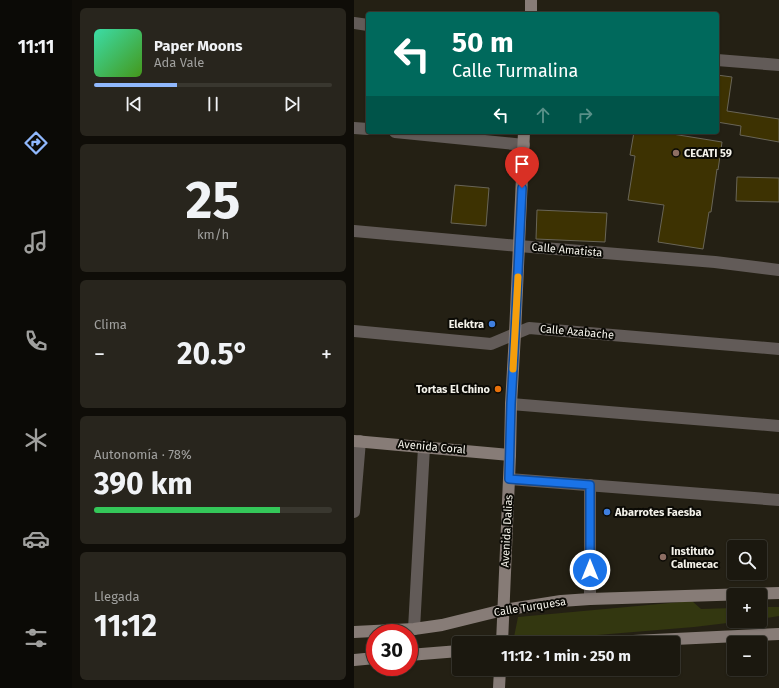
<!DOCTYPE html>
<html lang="es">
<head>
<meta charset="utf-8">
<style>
	:root { --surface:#1b180f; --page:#28251d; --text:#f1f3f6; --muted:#a0a09e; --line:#39372f; --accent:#90b8fd }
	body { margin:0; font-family:"Fira Sans",sans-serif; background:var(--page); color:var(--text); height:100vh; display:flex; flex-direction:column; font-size:15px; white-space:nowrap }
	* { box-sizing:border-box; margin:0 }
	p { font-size:13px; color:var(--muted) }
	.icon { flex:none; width:22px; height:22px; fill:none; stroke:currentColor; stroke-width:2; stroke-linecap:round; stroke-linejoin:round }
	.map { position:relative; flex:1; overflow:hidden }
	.sheet { display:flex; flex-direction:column; gap:8px; padding:8px; background:#0f0d08; width:282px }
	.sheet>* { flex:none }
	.banner { position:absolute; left:12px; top:12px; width:353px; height:122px; border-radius:4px; box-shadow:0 1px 3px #0004,0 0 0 1px var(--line); background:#00695c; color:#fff; overflow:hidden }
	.controls { position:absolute; left:373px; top:540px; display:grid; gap:8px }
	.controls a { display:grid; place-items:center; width:40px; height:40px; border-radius:4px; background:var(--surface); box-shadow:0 1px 3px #0004,0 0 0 1px var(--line); font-size:20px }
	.speed { position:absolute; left:12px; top:624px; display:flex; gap:8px; font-size:20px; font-weight:700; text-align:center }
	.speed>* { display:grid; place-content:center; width:52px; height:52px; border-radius:50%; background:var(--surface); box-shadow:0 1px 3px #0004,0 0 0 1px var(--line); line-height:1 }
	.speed .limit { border:6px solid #d22; background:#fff; color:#111 }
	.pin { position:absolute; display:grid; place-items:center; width:34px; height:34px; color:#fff; margin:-41px -17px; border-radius:50% 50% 50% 0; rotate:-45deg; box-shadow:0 0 4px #0007 }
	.pin .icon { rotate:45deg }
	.me { position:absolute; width:44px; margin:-22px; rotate:0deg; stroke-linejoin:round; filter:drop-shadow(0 0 3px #0008) }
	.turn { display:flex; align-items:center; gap:14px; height:84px; padding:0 20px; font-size:18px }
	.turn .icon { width:52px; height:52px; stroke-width:2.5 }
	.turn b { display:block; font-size:28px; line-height:34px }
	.lanes { display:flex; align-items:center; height:38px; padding:0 20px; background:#0003; justify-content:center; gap:20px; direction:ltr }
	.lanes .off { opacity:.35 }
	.big { font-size:30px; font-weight:700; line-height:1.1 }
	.sheet .widget { flex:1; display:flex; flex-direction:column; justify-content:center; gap:6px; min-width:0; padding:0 14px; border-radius:6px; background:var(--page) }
	.sheet .dial { align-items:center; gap:0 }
	.dial b { font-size:52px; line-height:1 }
	.song { display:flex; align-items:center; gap:12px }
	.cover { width:48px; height:48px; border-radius:6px; background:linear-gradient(135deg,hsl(160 70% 55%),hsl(100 70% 35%)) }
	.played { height:4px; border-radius:2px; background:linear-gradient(90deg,var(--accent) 35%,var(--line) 35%) }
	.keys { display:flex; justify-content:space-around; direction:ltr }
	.heat { display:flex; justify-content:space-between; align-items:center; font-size:22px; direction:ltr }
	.charge { height:6px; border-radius:3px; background:linear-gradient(90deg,#34c759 78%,var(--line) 0) }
	.trip { position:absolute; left:98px; top:636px; width:228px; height:40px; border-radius:4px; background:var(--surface); box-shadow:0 1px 3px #0004,0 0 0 1px var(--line); font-weight:700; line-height:40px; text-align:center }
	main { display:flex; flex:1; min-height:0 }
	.tabs { display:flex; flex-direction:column; width:72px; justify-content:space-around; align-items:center; background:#0b0a06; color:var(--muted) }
	.tabs .icon { width:28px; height:28px }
	.tabs .active { color:var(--accent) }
	.tabs b { font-size:18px; color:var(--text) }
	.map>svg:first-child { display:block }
	.green { fill:#333710 }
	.building { fill:#3d3202; stroke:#696557 }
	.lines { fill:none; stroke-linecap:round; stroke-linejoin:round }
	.street { stroke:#625b58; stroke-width:12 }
	.secondary { stroke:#877c77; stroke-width:12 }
	.route-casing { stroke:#114b97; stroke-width:10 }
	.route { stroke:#1a73e8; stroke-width:7 }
	.slow { stroke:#f59e0b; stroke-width:7 }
	.education-dot { fill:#8d6e63; stroke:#0b0a05; stroke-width:1.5 }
	.shop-dot { fill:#3f7fe0; stroke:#0b0a05; stroke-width:1.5 }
	.food-dot { fill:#e8710a; stroke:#0b0a05; stroke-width:1.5 }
	.labels { text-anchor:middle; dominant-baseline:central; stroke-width:4; stroke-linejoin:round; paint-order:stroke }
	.poi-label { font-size:11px; font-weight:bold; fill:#f4f2ea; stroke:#0b0a05; text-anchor:start }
	.street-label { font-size:11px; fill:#f4f2ea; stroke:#0b0a05 }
</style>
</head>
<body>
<main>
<nav class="tabs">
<b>11:11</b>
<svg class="icon active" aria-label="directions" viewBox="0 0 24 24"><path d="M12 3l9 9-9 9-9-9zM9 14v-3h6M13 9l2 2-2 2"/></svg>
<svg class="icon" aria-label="music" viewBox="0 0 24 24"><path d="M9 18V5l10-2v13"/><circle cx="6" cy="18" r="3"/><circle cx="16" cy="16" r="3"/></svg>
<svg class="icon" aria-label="phone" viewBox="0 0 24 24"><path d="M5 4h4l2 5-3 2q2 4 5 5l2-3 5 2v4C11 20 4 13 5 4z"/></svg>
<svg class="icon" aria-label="climate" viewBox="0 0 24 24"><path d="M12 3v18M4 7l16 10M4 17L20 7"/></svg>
<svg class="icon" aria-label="car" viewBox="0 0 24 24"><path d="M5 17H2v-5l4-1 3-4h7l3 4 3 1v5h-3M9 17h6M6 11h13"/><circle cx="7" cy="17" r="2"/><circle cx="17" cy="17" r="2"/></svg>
<svg class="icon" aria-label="filters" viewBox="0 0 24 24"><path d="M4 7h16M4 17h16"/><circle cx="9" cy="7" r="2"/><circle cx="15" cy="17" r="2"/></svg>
</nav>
<section class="sheet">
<div class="widget">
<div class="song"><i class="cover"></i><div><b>Paper Moons</b><p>Ada Vale</p></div></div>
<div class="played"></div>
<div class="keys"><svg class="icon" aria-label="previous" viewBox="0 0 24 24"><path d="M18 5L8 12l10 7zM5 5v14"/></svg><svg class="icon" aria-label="pause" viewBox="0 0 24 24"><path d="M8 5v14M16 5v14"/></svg><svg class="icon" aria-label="next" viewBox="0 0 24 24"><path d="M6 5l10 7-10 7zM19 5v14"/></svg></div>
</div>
<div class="widget dial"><b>25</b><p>km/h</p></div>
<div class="widget"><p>Clima</p>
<div class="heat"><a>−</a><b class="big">20.5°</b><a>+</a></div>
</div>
<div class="widget"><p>Autonomía · 78%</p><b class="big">390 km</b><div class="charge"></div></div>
<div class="widget"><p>Llegada</p><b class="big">11:12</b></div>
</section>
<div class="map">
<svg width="425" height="688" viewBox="0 0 425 688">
	<rect width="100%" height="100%" fill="#242014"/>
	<!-- green -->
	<g class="green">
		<path d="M338,601l9,8 33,-1v13h10l-50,6 -181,15 5,-25z"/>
		<path d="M406,607h19v9l-19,3z"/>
	</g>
	<!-- building -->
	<g class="building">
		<path d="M363,75l15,2 -5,34 52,8v23l-39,-7 1,-9 -24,-4z"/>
		<path d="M280,132h26l62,10 -4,28 -1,-1 -6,43h-2l-6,37 -45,-7 6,-37 -36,-5 7,-44 -5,-1z"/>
		<path d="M383,177l42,1v24l-43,-1z"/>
		<path d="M101,185l34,3 -3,38 -35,-3z"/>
		<path d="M183,210l70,3 -2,29 -69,-3z"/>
	</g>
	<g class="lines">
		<!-- street -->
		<g class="street">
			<path d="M0,23l14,2"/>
			<path d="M363,60l62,5"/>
			<path d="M0,128l14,1"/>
			<path d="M41,132l129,13"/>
			<path d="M0,231l165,15 196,16 64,8"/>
			<path d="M0,331l137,13 38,-16 250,21"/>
			<path d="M157,404l268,22"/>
			<path d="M155,479l270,21"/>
			<path d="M0,512l6,-71"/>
			<path d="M236,599v-114"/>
			<path d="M60,629l10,-182"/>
		</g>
		<!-- secondary -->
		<g class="secondary">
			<path d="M177,14v-14"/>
			<path d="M0,441l156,14"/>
			<path d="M0,632l60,-3 28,-4 61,-15 58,-9 29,-2 189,-6"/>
			<path d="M148,643l8,-188 1,-51 4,-70 9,-202"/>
			<path d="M237,643l188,-9"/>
			<path d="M55,655l50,-4"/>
			<path d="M0,660l21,-2"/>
			<path d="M145,688l1,-19"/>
		</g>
	</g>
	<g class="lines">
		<defs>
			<path id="route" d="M168,188l-7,146 -4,70 -2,75 81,6v85"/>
		</defs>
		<!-- route casing -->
		<use href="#route" class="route-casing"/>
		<!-- route -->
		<use href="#route" class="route"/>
		<!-- slow -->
		<path class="slow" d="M159,369l5,-92"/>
	</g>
	<!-- markers -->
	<g class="education-dot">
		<circle cx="322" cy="153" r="4"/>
		<circle cx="309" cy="557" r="4"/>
	</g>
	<g class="shop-dot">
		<circle cx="138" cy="324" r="4"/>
		<circle cx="253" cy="512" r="4"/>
	</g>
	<circle class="food-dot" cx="144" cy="389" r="4"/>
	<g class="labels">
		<!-- poi labels -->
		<g class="poi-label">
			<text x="330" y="153">CECATI 59</text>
			<text x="130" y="324" text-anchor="end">Elektra</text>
			<text x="136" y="389" text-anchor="end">Tortas El Chino</text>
			<text x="261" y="512">Abarrotes Faesba</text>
			<text x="317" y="551">Instituto<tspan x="317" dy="13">Calmecac</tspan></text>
		</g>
		<!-- street labels -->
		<g class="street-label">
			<text transform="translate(213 250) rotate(5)">Calle Amatista</text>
			<text transform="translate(223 332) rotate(5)">Calle Azabache</text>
			<text transform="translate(78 447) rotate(5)">Avenida Coral</text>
			<text transform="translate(153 531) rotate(-87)">Avenida Dalias</text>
			<text transform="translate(176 607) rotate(-9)">Calle Turquesa</text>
		</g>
	</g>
</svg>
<div class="controls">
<a><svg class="icon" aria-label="search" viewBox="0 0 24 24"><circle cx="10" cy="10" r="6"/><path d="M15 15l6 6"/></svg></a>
<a>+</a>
<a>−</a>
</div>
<div class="speed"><div class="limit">30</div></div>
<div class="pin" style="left:168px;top:188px;background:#d93025"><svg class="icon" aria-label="arrive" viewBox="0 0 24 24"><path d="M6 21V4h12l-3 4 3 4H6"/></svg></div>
<svg class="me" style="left:236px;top:570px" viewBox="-20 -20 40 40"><circle r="17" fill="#1a73e8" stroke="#fff" stroke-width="3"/><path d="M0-11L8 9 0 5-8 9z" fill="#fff"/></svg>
<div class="trip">11:12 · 1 min · 250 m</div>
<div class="banner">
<div class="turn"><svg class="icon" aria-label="left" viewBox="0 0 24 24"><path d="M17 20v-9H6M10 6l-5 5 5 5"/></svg><div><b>50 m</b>Calle Turmalina</div></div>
<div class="lanes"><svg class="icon" aria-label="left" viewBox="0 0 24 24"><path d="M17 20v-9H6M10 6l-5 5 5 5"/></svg><svg class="icon off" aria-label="ahead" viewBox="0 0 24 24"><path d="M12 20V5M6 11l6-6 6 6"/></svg><svg class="icon off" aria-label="right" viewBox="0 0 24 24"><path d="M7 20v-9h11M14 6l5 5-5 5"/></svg></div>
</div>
</div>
</main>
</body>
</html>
